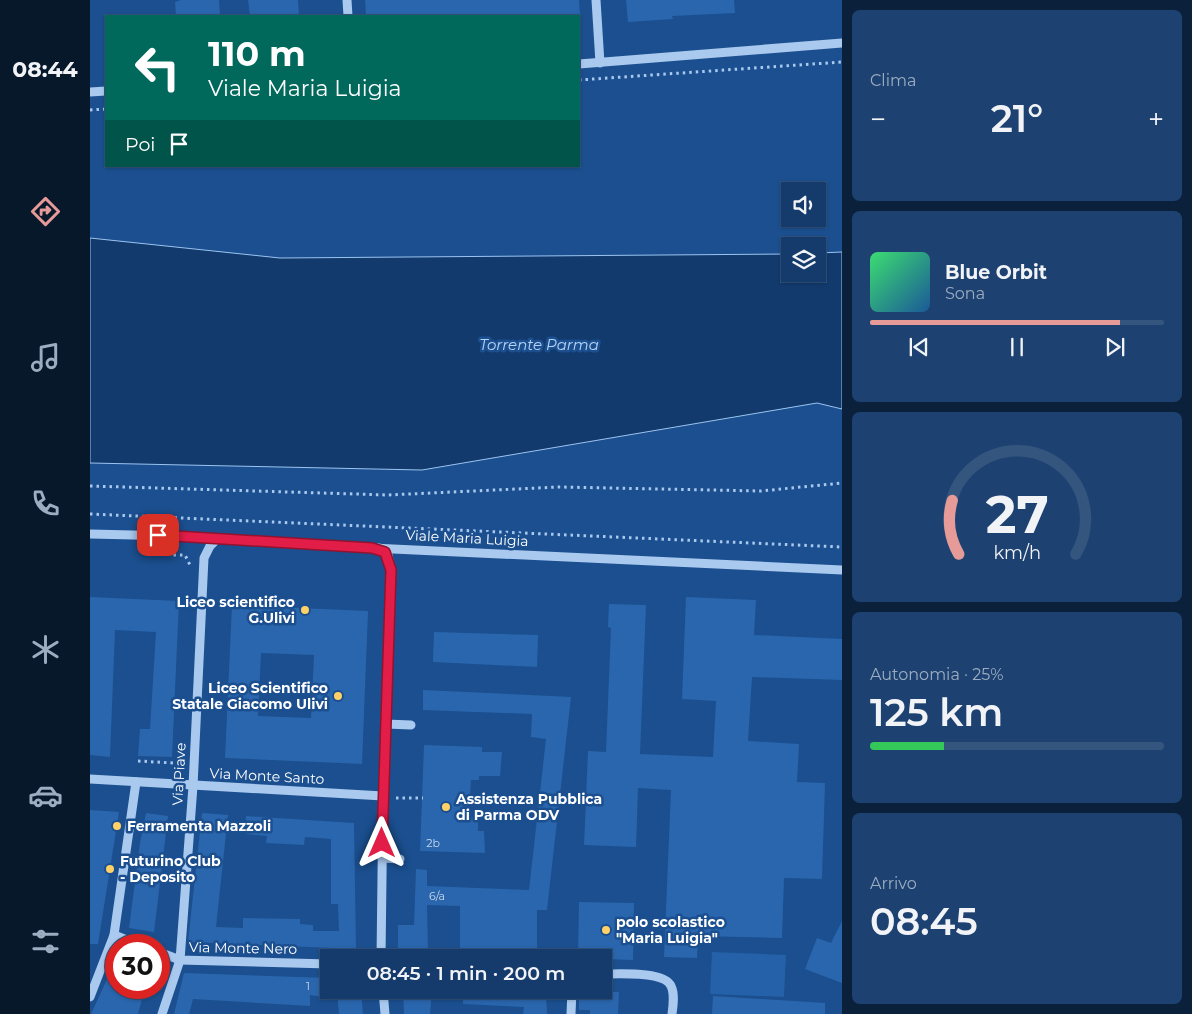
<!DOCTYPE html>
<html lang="it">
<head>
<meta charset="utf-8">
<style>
	:root { --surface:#143b6b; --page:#1d4271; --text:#f1f3f6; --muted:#9dadc1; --line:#33557e; --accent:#e69b98 }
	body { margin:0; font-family:Montserrat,sans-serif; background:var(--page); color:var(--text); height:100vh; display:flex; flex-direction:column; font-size:19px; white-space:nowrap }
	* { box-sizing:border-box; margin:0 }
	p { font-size:16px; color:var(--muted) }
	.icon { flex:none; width:28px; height:28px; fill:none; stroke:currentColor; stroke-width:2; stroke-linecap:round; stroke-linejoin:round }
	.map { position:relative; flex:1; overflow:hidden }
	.drawer { display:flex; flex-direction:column; gap:10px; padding:10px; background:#0b203b; width:350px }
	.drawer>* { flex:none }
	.guide { position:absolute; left:15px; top:15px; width:475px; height:152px; border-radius:0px; box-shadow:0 1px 4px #0004,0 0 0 1px var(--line); background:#00695c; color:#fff; overflow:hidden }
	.fabs { position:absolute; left:691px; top:182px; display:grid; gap:10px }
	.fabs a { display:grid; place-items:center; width:45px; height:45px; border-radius:0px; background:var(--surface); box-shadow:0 1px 4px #0004,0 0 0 1px var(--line); font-size:25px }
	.speed { position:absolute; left:15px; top:934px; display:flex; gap:10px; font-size:25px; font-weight:700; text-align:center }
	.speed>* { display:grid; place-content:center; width:65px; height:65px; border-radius:50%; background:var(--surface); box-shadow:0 1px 4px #0004,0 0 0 1px var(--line); line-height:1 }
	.speed .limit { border:8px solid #d22; background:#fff; color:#111 }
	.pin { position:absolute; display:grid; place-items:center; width:42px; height:42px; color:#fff; margin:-21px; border-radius:10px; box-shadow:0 2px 8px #0006 }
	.me { position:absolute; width:55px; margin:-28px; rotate:0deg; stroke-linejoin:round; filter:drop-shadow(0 0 4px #0008) }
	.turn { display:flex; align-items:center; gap:18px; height:105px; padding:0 20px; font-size:22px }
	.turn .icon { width:65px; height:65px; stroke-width:2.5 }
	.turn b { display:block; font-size:35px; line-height:42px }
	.then { display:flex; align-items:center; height:48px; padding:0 20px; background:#0003; gap:10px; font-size:19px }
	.big { font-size:38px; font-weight:600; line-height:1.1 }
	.drawer .card { flex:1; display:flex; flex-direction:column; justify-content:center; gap:8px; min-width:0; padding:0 18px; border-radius:8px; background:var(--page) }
	.drawer .dial { align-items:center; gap:0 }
	.dial svg { height:130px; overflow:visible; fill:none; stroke:var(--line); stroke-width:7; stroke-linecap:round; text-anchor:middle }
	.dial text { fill:var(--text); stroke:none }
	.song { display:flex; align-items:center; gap:15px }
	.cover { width:60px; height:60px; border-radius:8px; background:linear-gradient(135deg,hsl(140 70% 55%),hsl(210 70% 35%)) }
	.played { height:5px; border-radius:2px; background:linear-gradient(90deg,var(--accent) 85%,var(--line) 85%) }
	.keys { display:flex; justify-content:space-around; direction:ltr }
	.heat { display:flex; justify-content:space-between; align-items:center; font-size:28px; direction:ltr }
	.charge { height:8px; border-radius:4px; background:linear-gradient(90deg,#34c759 25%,var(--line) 0) }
	.trip { position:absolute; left:230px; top:949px; width:292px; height:50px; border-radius:0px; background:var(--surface); box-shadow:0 1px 4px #0004,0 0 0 1px var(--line); font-weight:600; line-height:50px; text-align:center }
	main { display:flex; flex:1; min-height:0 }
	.dock { display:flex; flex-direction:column; width:90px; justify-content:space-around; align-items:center; background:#08182b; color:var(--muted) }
	.dock .icon { width:35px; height:35px }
	.dock .current { color:var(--accent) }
	.dock b { font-size:22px; color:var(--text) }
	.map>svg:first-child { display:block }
	.green { fill:#2461a8 }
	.water { fill:#123a6d; stroke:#9cc4f0 }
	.building { fill:#2a66ad; fill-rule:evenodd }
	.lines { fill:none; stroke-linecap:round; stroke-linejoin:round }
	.path { stroke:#a9c9ee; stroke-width:3; stroke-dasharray:2.5 4; stroke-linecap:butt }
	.minor { stroke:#a9c9ee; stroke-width:9 }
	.route-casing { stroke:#92132f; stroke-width:12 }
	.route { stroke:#e11d48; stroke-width:9 }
	.poi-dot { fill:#ffd166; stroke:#1b4f8f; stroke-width:2 }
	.labels { text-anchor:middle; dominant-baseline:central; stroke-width:5; stroke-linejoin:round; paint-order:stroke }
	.number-label { font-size:11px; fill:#cad9ea }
	.street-label { font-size:14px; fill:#fff; stroke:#1b4f8f }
	.poi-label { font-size:14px; font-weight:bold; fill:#fff; stroke:#1b4f8f; text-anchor:start }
	.water-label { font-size:15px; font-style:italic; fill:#b5d3f5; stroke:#1b4f8f }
</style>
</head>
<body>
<main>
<nav class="dock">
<b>08:44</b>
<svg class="icon current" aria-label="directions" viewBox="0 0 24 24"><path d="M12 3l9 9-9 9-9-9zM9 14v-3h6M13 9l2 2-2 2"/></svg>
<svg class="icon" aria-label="music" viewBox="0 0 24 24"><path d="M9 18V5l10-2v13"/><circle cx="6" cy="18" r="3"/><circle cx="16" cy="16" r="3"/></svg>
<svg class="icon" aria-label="phone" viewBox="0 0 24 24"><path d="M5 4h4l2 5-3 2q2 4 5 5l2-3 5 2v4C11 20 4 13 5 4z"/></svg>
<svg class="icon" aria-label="climate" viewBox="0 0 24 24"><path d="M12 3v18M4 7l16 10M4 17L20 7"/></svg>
<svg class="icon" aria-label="car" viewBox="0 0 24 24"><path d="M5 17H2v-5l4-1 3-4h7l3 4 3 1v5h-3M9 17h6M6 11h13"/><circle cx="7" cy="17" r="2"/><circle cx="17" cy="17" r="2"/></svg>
<svg class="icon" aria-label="filters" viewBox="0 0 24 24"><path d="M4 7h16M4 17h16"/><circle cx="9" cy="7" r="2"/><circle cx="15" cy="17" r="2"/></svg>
</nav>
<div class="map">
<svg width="752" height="1014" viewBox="0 0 752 1014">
	<rect width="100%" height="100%" fill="#1b4f8f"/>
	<!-- green -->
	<path class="green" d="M622,952l74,3 -2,42 -74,-3z"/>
	<!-- water -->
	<path class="water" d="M0,238l190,20 510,-4v20h28v-21l24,-1v157l-25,-6 -395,67 -332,-7z"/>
	<!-- building -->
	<g class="building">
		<path d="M91,0h38l1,16h-44l-1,-14z"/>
		<path d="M158,0h50l1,16h-49z"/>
		<path d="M275,0h214l1,16h-214z"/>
		<path d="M536,0h108l1,13 -63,3 1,3 -45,3z"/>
		<path d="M0,597l89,4 -7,156 -34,-1 2,-27h10l6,-97 -41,-2 -5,127 -20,-2z"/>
		<path d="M596,597l70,3 -2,35 88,4v41l-90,-3 -4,64 51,3 -2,38 28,1 -3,96 -38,-1 -2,60 -84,-2 -1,22 -33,-1 7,-167 -33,-2 -2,59 -52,-2 4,-94 18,1 5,-124 -3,-1 1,-23 37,1 -6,149 73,3 3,-56 -34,-2z"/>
		<path d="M142,605l136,6 -6,153 -137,-6zM171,653l53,2 -3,63 -53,-2z"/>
		<path d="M344,632l104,3 -1,32 -104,-5z"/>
		<path d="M333,690l148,7 -24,213h-10v44l-77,-3v-45l-33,-1 1,47h-30v-27h16l2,-56 11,1v16l102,4 17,-151 -15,-2 1,-23 -109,-4z"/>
		<path d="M334,745l58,2v5h20l-2,24h-21v4h-8l-2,37 9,1v13h6l1,22 -65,-2z"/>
		<path d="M0,810l29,2 -21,132h-8z"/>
		<path d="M56,813l22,3 -14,116 -25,-4 11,-85z"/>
		<path d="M112,813l26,2 -12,112 27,1v-10l57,1v5l13,1v6h26l-1,-27h-7v-65l-26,-2 -1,8 -38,-2 1,-7 -22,-2 1,-18 108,7 2,126 -168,-7z"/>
		<path d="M489,902l55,1 -1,57 -55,-2z"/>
		<path d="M752,921v62l-37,-14 12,-31 14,5z"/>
		<path d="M26,960v28h29l-7,26h-47z"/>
		<path d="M94,973l145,5v20l-19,-3v11l-117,-7 -4,15h-15z"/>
		<path d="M247,990h24l2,24h-24z"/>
		<path d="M313,990h29l-2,24h-26z"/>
		<path d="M373,990h83l1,24h-24l1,-7 -61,-3z"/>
		<path d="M489,991l40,1 -1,22h-28v-4h-11z"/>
		<path d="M623,996l112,7v11h-113z"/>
	</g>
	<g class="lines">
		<!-- path -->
		<g class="path">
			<path d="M489,80l263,-18"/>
			<path d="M0,110l16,-1"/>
			<path d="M0,486l298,9 171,-8 202,4 81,-8"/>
			<path d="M0,514l752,33"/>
			<path d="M84,549l-1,6h12l5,10"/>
			<path d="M48,761l35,2 4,-1 3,-6"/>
			<path d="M306,798h27"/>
		</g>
		<!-- minor -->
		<g class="minor">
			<path d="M257,0l1,16"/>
			<path d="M506,0l4,63"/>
			<path d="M489,64l263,-21"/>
			<path d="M0,92l16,-1"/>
			<path d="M0,534l85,2 197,12 470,22"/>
			<path d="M289,548l9,7 3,15 -8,226 -2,162"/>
			<path d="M296,724l25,1"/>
			<path d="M0,779l293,17"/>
			<path d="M292,858l18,1"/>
			<path d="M24,935l26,10"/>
			<path d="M69,952l21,8 149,4"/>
			<path d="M514,974c15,0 61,-3 67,12 4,8 2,20 1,28"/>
			<path d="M293,990l2,24"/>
			<path d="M0,997l24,-62 22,-153"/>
			<path d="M72,1014l18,-54 13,-174 11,-228 6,-12 8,-8"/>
			<path d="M481,1014l1,-24"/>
		</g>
	</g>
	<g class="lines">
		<defs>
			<path id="route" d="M68,535l214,13 13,4 6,18 -9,273"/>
		</defs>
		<!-- route casing -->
		<use href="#route" class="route-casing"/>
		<!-- route -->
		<use href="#route" class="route"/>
	</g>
	<!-- markers -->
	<g class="poi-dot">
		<circle cx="215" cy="610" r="5"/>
		<circle cx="248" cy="696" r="5"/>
		<circle cx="356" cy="807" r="5"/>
		<circle cx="27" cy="826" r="5"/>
		<circle cx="20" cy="869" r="5"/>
		<circle cx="516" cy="930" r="5"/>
	</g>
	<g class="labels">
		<!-- number labels -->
		<g class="number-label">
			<text x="343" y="843">2b</text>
			<text x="347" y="896">6/a</text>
			<text x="218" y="986">1</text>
		</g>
		<!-- street labels -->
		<g class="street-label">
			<text transform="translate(377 538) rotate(3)">Viale Maria Luigia</text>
			<text transform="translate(89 774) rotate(-87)">Via Piave</text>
			<text transform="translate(177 776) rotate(3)">Via Monte Santo</text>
			<text transform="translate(153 948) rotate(1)">Via Monte Nero</text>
		</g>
		<!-- poi labels -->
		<g class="poi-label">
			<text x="205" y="602" text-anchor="end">Liceo scientifico<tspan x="205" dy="16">G.Ulivi</tspan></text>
			<text x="238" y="688" text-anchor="end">Liceo Scientifico<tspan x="238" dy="16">Statale Giacomo Ulivi</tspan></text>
			<text x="366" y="799">Assistenza Pubblica<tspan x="366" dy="16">di Parma ODV</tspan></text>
			<text x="37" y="826">Ferramenta Mazzoli</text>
			<text x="30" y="861">Futurino Club<tspan x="30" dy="16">- Deposito</tspan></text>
			<text x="526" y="922">polo scolastico<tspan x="526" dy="16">"Maria Luigia"</tspan></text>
		</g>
		<!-- water labels -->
		<g class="water-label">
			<text x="449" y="344">Torrente Parma</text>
		</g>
	</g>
</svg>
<div class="fabs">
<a><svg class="icon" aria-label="sound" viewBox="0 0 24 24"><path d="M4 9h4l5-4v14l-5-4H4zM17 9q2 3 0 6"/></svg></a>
<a><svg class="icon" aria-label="layers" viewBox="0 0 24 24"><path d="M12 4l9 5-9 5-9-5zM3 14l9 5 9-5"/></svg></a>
</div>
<div class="speed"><div class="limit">30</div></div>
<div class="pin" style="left:68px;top:535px;background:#d93025"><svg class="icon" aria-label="arrive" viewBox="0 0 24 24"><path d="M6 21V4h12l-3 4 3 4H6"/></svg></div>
<svg class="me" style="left:292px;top:843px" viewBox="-20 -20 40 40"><path d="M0-17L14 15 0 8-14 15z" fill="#e11d48" stroke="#fff" stroke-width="4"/></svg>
<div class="trip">08:45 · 1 min · 200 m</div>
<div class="guide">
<div class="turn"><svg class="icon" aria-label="left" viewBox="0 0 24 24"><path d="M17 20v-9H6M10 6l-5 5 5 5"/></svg><div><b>110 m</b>Viale Maria Luigia</div></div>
<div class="then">Poi<svg class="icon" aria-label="arrive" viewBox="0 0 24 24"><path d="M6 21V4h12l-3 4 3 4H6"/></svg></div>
</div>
</div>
<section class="drawer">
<div class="card"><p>Clima</p>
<div class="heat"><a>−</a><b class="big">21°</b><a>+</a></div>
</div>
<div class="card">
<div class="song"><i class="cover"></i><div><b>Blue Orbit</b><p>Sona</p></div></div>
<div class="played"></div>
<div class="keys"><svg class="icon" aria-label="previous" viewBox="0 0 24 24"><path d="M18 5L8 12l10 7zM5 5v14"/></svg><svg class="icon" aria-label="pause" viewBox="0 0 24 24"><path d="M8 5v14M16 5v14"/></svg><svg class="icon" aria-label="next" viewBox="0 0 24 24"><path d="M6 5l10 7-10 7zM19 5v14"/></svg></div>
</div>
<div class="card dial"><svg viewBox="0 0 100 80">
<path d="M14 69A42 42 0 1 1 86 69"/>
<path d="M14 69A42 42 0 0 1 10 36" stroke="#e69b98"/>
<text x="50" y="56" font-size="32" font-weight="700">27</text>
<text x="50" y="72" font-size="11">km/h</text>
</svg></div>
<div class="card"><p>Autonomia · 25%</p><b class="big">125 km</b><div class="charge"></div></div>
<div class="card"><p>Arrivo</p><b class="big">08:45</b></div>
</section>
</main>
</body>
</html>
